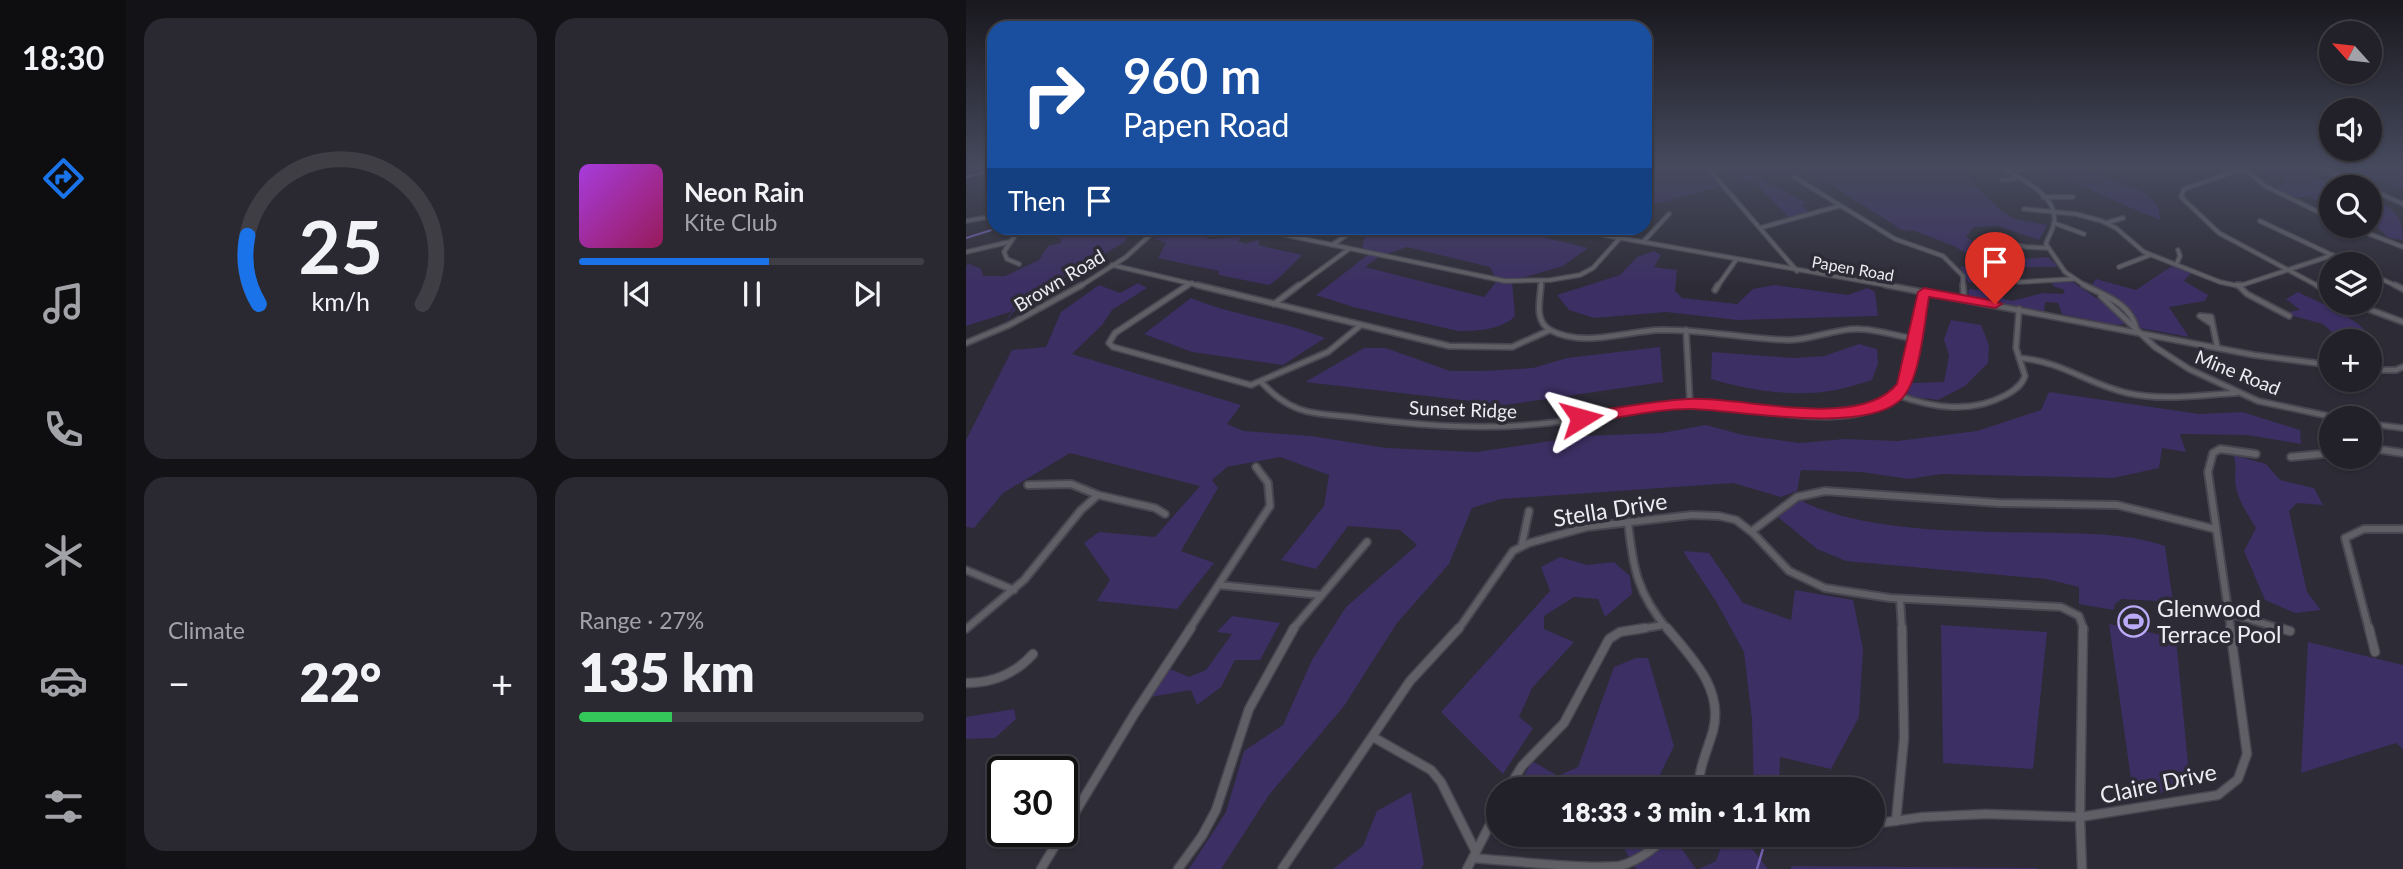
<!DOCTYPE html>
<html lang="en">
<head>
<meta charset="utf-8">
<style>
	:root { --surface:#222028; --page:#2a2830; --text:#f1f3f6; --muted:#a2a3a8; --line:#3f3e45; --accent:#1a73e8 }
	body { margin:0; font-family:Lato,sans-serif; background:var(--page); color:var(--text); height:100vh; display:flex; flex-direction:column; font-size:26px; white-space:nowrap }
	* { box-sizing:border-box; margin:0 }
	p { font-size:23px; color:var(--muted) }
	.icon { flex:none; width:38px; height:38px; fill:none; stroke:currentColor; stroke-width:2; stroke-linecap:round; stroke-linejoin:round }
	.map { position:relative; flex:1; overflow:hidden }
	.panel { display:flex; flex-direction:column; gap:18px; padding:18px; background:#131216; width:840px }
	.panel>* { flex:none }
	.banner { position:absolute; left:21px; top:21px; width:665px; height:214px; border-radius:21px; box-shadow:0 2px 5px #0004,0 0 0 2px var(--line); background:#1a4fa0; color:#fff; overflow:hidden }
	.needle { width:46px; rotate:297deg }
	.buttons { position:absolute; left:1353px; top:21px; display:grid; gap:14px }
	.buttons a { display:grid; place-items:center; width:63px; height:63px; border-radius:50%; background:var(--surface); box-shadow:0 2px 5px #0004,0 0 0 2px var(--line); font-size:35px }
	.speed { position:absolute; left:21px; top:756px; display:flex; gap:14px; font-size:35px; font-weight:700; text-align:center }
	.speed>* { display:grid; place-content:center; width:91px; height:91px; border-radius:50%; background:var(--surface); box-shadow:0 2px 5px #0004,0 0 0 2px var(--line); line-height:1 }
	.speed .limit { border:4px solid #111; border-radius:10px; background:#fff; color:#111 }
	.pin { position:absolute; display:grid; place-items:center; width:60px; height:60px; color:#fff; margin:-72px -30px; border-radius:50% 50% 50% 0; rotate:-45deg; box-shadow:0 0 7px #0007 }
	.pin .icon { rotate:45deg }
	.me { position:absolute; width:77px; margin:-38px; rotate:82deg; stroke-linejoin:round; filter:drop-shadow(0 0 5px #0008) }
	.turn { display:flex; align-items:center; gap:24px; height:147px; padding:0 21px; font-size:32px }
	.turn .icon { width:91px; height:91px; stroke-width:2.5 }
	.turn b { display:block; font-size:49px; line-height:60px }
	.then { display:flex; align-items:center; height:66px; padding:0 21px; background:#0003; gap:14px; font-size:26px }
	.big { font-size:52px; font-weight:800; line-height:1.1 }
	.panel .tile { flex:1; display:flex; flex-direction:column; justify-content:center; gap:10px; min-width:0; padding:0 24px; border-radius:21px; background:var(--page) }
	.panel .dial { align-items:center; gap:0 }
	.dial svg { height:182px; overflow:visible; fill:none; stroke:var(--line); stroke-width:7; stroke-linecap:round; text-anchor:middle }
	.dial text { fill:var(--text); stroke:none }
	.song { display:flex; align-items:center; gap:21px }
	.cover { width:84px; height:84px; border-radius:10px; background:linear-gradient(135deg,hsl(280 70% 55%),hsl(330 70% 35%)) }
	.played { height:7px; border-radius:4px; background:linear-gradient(90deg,var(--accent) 55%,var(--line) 55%) }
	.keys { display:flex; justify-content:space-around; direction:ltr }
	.heat { display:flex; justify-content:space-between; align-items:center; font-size:38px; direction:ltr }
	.charge { height:10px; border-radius:5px; background:linear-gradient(90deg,#34c759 27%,var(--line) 0) }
	.panel .tiles { flex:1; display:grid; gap:18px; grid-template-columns:repeat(2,1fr) }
	.trip { position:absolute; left:520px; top:777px; width:399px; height:70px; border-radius:35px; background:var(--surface); box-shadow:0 2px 5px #0004,0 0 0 2px var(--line); font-weight:800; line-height:70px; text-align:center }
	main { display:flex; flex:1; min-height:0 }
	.tabs { display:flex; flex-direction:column; width:126px; justify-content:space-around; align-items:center; background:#0e0d10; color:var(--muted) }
	.tabs .icon { width:49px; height:49px }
	.tabs .selected { color:var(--accent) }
	.tabs b { font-size:32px; color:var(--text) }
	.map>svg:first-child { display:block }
	.green { fill:#3c2f63; fill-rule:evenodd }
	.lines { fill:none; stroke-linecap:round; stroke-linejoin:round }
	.stream-far1 { stroke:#7360af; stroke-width:2 }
	.stream { stroke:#7360af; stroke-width:2.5 }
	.minor-far3-casing { stroke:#484650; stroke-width:6 }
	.minor-far2-casing { stroke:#484650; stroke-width:8 }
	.minor-far1-casing { stroke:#484650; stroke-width:10 }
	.minor-casing { stroke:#484650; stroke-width:11 }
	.minor-far3 { stroke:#605f65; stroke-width:3.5 }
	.minor-far2 { stroke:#605f65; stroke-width:4.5 }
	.minor-far1 { stroke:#605f65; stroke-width:6 }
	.minor { stroke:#605f65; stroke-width:8 }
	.route { fill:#e11d48; stroke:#92132f; stroke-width:2 }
	.labels { text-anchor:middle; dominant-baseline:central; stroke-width:7; stroke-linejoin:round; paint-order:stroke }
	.far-street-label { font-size:16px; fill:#edecf3; stroke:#2d2b36 }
	.street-label { font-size:19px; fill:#edecf3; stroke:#2d2b36 }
	.near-street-label { font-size:23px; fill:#edecf3; stroke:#2d2b36 }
	.near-poi-label { font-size:23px; fill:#edecf3; stroke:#2d2b36; text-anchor:start }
</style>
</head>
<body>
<main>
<nav class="tabs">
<b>18:30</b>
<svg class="icon selected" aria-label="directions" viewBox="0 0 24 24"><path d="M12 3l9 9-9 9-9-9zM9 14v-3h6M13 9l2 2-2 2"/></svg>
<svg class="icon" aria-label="music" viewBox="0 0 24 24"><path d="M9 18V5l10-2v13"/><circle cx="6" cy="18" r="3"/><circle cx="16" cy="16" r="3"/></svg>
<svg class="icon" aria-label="phone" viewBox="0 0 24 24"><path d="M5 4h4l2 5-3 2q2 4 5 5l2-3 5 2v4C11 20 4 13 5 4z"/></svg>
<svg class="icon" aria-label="climate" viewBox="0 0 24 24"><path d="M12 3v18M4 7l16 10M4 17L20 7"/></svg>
<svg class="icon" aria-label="car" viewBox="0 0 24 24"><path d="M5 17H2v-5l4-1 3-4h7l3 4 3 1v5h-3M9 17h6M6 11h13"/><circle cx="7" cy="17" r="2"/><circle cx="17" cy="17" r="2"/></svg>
<svg class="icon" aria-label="filters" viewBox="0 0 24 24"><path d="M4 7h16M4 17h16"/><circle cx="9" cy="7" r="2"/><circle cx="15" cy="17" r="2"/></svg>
</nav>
<section class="panel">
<div class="tiles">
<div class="tile dial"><svg viewBox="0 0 100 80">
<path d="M14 69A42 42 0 1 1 86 69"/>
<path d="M14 69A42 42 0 0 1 9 39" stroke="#1a73e8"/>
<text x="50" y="56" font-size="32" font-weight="700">25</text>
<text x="50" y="72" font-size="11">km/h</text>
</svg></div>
<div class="tile">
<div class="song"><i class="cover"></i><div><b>Neon Rain</b><p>Kite Club</p></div></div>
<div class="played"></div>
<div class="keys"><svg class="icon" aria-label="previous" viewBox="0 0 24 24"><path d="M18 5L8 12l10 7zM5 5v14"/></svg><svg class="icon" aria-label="pause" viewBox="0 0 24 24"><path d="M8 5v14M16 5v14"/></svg><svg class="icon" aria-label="next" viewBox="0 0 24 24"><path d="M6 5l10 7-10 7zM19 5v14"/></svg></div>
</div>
<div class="tile"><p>Climate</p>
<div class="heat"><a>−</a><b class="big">22°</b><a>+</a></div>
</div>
<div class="tile"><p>Range · 27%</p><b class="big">135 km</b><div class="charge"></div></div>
</div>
</section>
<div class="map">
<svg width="1437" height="869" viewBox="0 0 1437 869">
	<rect width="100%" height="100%" fill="#2d2b36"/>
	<!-- green -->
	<g class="green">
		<path d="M679,166h61l18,20 -79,21z"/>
		<path d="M762,166h68l-5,9 -17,-5 -13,9 46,24 -6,2 9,8 -20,6 -32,-33 -22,-11z"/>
		<path d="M843,166h146l48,46 12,7 32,6 -8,15 -41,-14 -24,1 -8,9 9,8 -2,5c25,11 49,11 75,8l10,10h-54l-17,4 17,28 8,2 31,-8 20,1 2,-4 -12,-4 -1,-3 19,-2 40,27 15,16 -10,1 -54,-11 -4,-11 -13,-1 -1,10 -76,-14 1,-9 14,1v-6l-15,-2 -8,-15 16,-1 -5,-10 -17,-10 -39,-15 -13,-1 -91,-58 -3,-4z"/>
		<path d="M1078,166h34l68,27 13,15 1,12 -59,-25z"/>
		<path d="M1292,166h31l50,21h-8v21l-24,-13 -11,4 -22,-9 13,-9z"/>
		<path d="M1377,166h60v23z"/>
		<path d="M1404,199c22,8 33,16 33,41l-14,-2 -19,-18z"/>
		<path d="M104,228h65l-12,15 -67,39 -43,30 -9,14 14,-27 -8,13 -44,14v-61l4,-1 11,5 2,7h22l34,-16 9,-14 13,-3v-5h-5z"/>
		<path d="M430,228c32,3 64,-4 97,0 31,3 64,13 95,20l-25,18 -51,15 3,35c-13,14 -39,15 -57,15l-105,-24 -37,-12 53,-41 -7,-5 2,-10 8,-9 15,2zM441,247l83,20 7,14 -13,16 -119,-30 15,-11z"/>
		<path d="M226,229l16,3 -3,5 4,2 33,-2 -4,4 7,3 15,-5 -2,6 44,10 -22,22 -11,8 -50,-10v-4l-61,-13 8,-15 -13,-5 17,-1 6,-7z"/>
		<path d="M688,251l7,4 -7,12 23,3 -2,21 7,7 55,6 16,-15 21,-4 74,10 19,-7 8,4 3,24 -140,4 -72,-8 -72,6 -25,-8 -12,-15 63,-20 17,-18z"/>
		<path d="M1206,266l19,7 -7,8 24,14 -3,6 -36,6 20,30 -49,-9 -50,-40 6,-9 40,11z"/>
		<path d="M172,283l9,5 -35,22 -10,15 -30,29 169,51 -14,19 17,7 67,5 75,12 90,4 109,-16 77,-3 44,-8 37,10 56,8 46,-4 53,2 79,-10 64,-21 8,-18 150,22 43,-2 58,18 1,14 -54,-9 -67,-1 6,18 -24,-4 -3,20 -46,10 -172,-4 -32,5 -48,-7 -60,-2 -4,21 -16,6 -48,-14 -232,16 -29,9 -23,56 -52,59 -53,83 -75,89 -48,74h-32l37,-57 18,-61 39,-26 29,-65 34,-53 71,-62 -17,-15 -52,-4 -32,43 -35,-9 43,-54 5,-31 -49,-18 -53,10 -15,13 6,8 -37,63 33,12 -37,46 -80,-8 13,-21 -26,-37 15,-11 56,5 45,-51 -130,-33 -67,40 -29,35 -8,-1v-87l46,-90 34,-3 15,-35 38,-27 21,8z"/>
		<path d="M1332,292c25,13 70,28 78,56l-6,1v-8h-28l-19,-17 -33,-9 -2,-3 12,-2 -14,-11z"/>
		<path d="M225,298c43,18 91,22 134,40l-42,27 -91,-13 -48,-18z"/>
		<path d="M985,320l30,5 8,20 -1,18 -23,23 -27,14 -31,-4 4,-13 33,-1 5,-26 -5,-17z"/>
		<path d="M893,344l18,5 1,15 -6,16c-14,4 -28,9 -42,11 -38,6 -83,-1 -119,-12l1,-27 81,6 31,-2z"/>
		<path d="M694,347l3,35 -158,23 -200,-23 59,-34h22l64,23h33l50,-3 34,-10z"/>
		<path d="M1267,455l33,9 14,16 34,8 9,17 -26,-2 -8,8 18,81 14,18 -26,3 -30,-13 -21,-49 12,-23c-9,-15 -21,-32 -21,-50 0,-9 2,-13 -2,-23z"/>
		<path d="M834,500c66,35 184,31 259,33 37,1 71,1 106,13l8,56 -51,-3 -7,5 -1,6 -35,-6v-17l-33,-8 -200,-18 -29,-12 -39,-32z"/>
		<path d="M717,551l26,2 34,50 48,17 4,-30 58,10 10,49 -4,68 -28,52 -51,-12 -1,32h-25l-2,-69 -8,-68 -27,-49z"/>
		<path d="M594,557l27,8 27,-3 16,14 2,18 -27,23 -7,-18 -24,-2 -30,19v13l30,13 -42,46 -13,29 14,11 -30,46 -62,-62 109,-121 -9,-24z"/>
		<path d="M266,616l48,7 -20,37h-25l-14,27 -24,18 -6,-15 -41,7 18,-29 21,9 17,-7 26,-36 -15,-2z"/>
		<path d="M1143,624l67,14 14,147 -56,15z"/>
		<path d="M975,625l106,7 -14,137 -90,-6z"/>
		<path d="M1342,642l95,23v84l-7,-6 -95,30z"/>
		<path d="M670,658h12l26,88 -21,43h-136l15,-28 26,15 20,-9 36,-100z"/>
		<path d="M48,709l2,10 -21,19 -29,1v-22z"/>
		<path d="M445,792l13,72 -3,5h-88l30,-23 14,-35z"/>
		<path d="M654,835h52l24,34h-60l-14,-24z"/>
		<path d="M758,839l29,11 15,19h-69l17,-8z"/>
		<path d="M825,866l246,2v1h-246z"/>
	</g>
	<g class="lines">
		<!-- stream-far1 -->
		<g class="stream-far1">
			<path d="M0,177l28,-7"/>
			<path d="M0,238l32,-10"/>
		</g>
		<!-- stream -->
		<path class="stream" d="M791,869l10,-34"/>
		<defs>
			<g id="minor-far3">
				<path d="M740,166l91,105"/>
				<path d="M1033,166c19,12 60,28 55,57 -1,7 -6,14 -8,21l19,28 22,15"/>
				<path d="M1275,166l24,20 66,32"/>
				<path d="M1349,166l50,21"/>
				<path d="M1038,169h17"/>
				<path d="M1283,170l-16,2 -49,17 -3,8 38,36 101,54"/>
				<path d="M828,177l101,62 48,17 20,20v11"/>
				<path d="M1036,180l16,-2"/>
				<path d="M1404,189l33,15"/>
				<path d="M1077,197h30"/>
				<path d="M1058,209l52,5 26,7 14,7 28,24 76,30 19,4 94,-31"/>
				<path d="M0,221l28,-5"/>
				<path d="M1294,221l91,43"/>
				<path d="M1088,223l30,11"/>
				<path d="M1140,223l17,-5"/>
				<path d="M1383,226l54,21"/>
				<path d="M286,228l253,53 45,-1 30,-5 13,-7 27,-30"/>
				<path d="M598,228l332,59"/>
				<path d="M794,228l79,-22"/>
				<path d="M1034,241l26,6 22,1"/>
				<path d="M677,242l26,-28"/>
				<path d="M366,245l25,-17"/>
				<path d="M0,252l43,-10"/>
				<path d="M1211,263l3,-7 -2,-6"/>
				<path d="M53,264l-12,-5 -3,-7 16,-24"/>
				<path d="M146,265l93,22"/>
				<path d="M1153,267l31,-12"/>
				<path d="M1404,274l29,13"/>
				<path d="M1053,282l54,-3"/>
				<path d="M113,287l47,-30 32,-29"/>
				<path d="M219,287l7,-4"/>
				<path d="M331,287l52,-38"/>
				<path d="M575,287v-6"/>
				<path d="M751,287l19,-27"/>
			</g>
			<g id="minor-far2">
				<path d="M222,285l-73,48 -6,10 4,4 138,38 77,-33 33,-27"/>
				<path d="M231,285l252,61 63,1 38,-17"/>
				<path d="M575,285c-1,15 -7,36 9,45 34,18 75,1 110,0 43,-1 86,9 128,10 23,0 46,-11 69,-11 19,0 40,7 58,10"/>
				<path d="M920,285l368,70 77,10"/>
				<path d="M997,285l1,14"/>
				<path d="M1118,285c21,11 46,18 52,43"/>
				<path d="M1271,285h4"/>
				<path d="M1351,285l14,8"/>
				<path d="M1429,285l8,4"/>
				<path d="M1273,286l8,8 42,22"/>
				<path d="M749,290l3,-5"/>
				<path d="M1135,296l54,51 34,22 69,32 80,17"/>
				<path d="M1386,303l51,19"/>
				<path d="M308,304l25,-19"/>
				<path d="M1246,324l-12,-8 11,1 6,29"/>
				<path d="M720,330l4,74"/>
				<path d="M0,343l43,-18 73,-40"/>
				<path d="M1053,358c42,3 69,26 108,35 36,8 73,2 109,0"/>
				<path d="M1404,370h26l7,-3"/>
				<path d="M295,382c12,12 22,21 38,27 16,6 36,6 53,8 64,8 131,14 196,6 48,-5 94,-18 142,-19 58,-1 149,31 200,-3 26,-17 29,-80 34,-109"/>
				<path d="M931,395c36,13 74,19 109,0 9,-5 16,-10 19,-19l-9,-28 3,-39"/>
				<path d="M1404,424l33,4"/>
			</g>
			<g id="minor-far1">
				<path d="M1404,448l33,5"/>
				<path d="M1325,457l40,-4"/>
				<path d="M62,485l43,-1 27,11 57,13 10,6"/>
				<path d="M662,522c5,46 9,71 40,108"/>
				<path d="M786,531l45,-34 28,-6 174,12 118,2 98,24"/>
				<path d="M556,544l7,-33"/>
				<path d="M0,570l48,20"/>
				<path d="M253,585l102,10"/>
				<path d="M934,599l2,31"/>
				<path d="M1262,613l57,17"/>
				<path d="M0,629l58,-49 57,-70 17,-15"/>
				<path d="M223,630l81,-124 -2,-23 -12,-16"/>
				<path d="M326,630l75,-88"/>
				<path d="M492,630l55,-79 16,-8 58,-16 105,-12 27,1 17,4 17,13 36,38 36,17 65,10 171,9 18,9 5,14"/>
				<path d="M669,630l28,-5"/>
				<path d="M1265,630l-23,-158 5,-19 7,-4 36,5"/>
				<path d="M1403,630l-24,-92 19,-9h39"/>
			</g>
			<g id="minor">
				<path d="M701,628c25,30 57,61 46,103 -6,20 -14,37 -15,58"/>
				<path d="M1313,628l11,3"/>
				<path d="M1403,628l6,24"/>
				<path d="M0,683c26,0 49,-9 67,-29"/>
				<path d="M407,737l58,33 10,12 35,70"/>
				<path d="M542,789l14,-23 42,-43 45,-84 11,-7 25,-4"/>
				<path d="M930,821l8,-83 -2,-110"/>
				<path d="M906,824l51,-7 63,-3 94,3 138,-22 20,-16 9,-25 -17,-126"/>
				<path d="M507,858c39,3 109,11 146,8 19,-4 36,-19 50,-31"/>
				<path d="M75,869l94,-156 56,-85"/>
				<path d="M212,869l24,-33 14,-26 33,-101 45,-81"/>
				<path d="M316,869l128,-188 49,-53"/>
				<path d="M501,869l31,-60"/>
				<path d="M1116,869l-2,-52 3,-189"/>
			</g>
		</defs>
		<!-- minor-far3 casing -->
		<use href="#minor-far3" class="minor-far3-casing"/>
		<!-- minor-far2 casing -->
		<use href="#minor-far2" class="minor-far2-casing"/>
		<!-- minor-far1 casing -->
		<use href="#minor-far1" class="minor-far1-casing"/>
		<!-- minor casing -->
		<use href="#minor" class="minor-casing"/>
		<!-- minor-far3 -->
		<use href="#minor-far3" class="minor-far3"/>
		<!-- minor-far2 -->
		<use href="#minor-far2" class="minor-far2"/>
		<!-- minor-far1 -->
		<use href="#minor-far1" class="minor-far1"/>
		<!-- minor -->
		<use href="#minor" class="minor"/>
	</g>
	<!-- sky -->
	<linearGradient id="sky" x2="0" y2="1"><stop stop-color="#19181e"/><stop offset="0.58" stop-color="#464a5d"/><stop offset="1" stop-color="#464a5d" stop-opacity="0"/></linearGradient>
	<rect width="1437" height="288" fill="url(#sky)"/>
	<!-- route -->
	<path class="route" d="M958,288l71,13 7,3 -7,4 -66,-11c-5,27 -9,89 -31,105 -39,31 -157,9 -205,7 -33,-1 -78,10 -112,14l-8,-5 8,-5c36,-5 72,-12 107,-14 55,-3 170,32 209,-15l21,-92z"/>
	<!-- icons -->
	<defs>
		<symbol id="stadium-ring" viewBox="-11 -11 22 22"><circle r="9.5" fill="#2d2b36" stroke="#baaaf7" stroke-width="1.5"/><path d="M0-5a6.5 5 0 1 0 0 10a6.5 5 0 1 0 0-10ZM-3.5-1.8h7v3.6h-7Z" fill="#baaaf7"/></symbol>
	</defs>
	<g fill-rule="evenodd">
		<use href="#stadium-ring" x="1150" y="604" width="35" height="35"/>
	</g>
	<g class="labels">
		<!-- far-street labels -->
		<g class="far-street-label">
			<text transform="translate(887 268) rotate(10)">Papen Road</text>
		</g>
		<!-- street labels -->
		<g class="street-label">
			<text transform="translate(93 280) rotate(-31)">Brown Road</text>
			<text transform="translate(1272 372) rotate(22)">Mine Road</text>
			<text transform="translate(497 409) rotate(2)">Sunset Ridge</text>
		</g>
		<!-- near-street labels -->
		<g class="near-street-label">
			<text transform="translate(644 509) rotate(-9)">Stella Drive</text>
			<text transform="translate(1192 783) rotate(-12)">Claire Drive</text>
		</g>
		<!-- near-poi labels -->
		<g class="near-poi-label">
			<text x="1191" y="608">Glenwood<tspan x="1191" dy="26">Terrace Pool</tspan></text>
		</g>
	</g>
</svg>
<div class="buttons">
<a><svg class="needle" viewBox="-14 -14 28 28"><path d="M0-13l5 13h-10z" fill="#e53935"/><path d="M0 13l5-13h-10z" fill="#a2a3a8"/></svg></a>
<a><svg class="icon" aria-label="sound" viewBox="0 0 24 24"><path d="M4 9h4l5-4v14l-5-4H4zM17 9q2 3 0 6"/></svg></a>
<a><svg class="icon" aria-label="search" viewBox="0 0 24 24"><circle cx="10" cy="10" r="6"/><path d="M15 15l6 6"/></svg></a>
<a><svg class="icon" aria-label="layers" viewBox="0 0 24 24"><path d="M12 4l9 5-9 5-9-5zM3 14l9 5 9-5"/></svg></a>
<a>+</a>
<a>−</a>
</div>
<div class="speed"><div class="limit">30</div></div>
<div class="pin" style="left:1029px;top:304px;background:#d93025"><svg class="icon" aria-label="arrive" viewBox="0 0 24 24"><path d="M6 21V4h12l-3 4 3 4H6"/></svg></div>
<svg class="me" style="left:615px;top:418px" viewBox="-20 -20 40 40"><path d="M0-17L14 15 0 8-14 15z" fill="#e11d48" stroke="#fff" stroke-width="4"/></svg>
<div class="trip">18:33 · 3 min · 1.1 km</div>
<div class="banner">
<div class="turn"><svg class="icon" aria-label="right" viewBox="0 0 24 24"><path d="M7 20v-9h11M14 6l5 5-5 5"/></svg><div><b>960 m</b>Papen Road</div></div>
<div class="then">Then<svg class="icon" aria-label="arrive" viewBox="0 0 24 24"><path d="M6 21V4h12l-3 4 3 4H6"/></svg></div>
</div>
</div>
</main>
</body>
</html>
